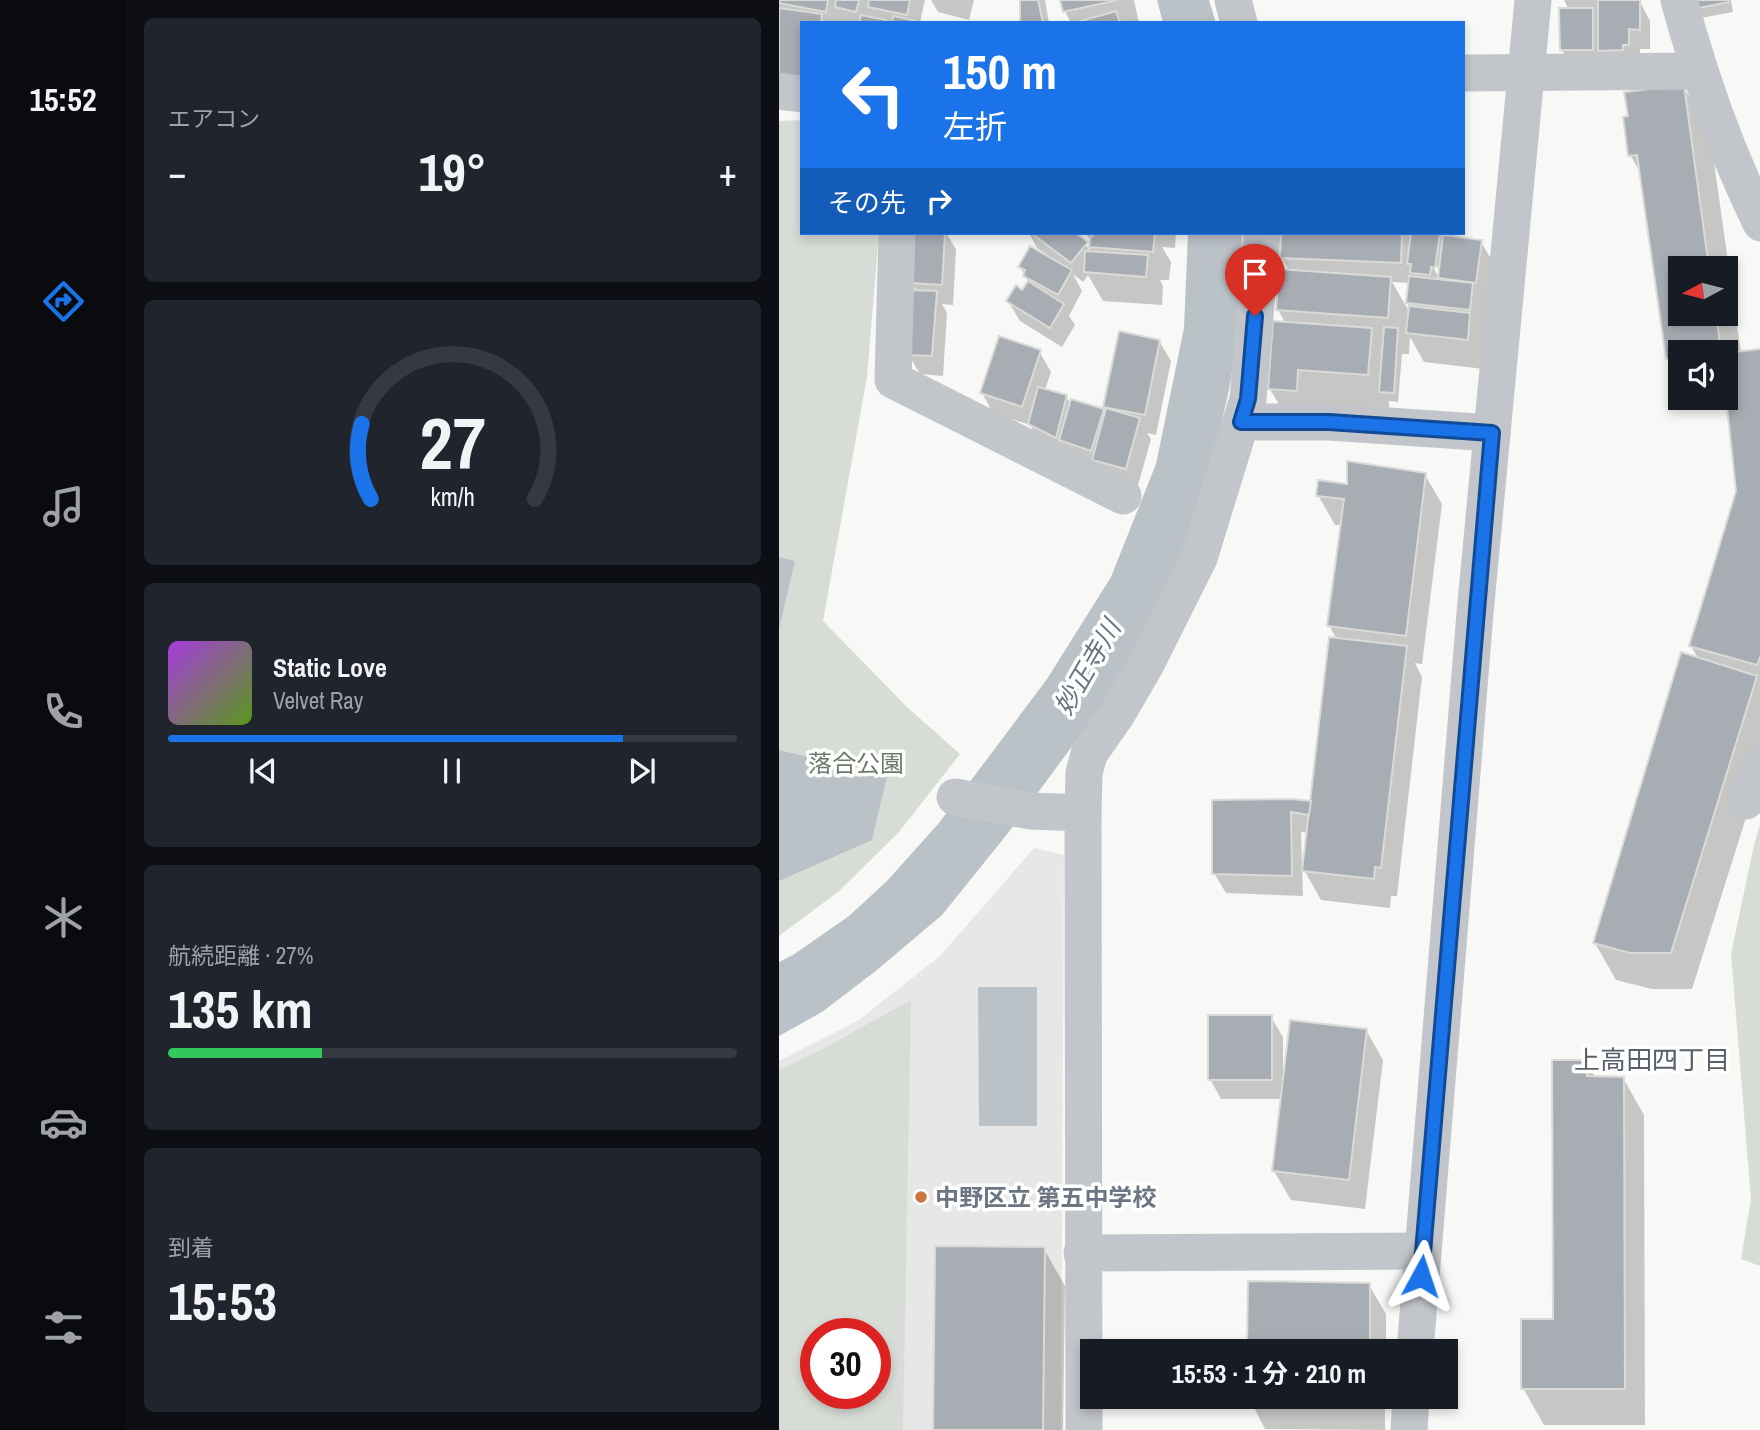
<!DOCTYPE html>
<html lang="ja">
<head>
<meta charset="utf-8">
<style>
	:root { --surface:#171b24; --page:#20242c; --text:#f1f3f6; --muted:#9ea1a6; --line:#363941; --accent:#1a73e8 }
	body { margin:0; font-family:"Archivo Narrow","Noto Sans JP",sans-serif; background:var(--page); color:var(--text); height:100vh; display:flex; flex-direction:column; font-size:26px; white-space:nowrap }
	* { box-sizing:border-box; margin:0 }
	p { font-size:23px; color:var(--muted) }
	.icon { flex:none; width:38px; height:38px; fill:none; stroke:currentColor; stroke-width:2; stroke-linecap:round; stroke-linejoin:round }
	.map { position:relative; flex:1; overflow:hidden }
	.sheet { display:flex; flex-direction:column; gap:18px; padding:18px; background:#0d0f14; width:653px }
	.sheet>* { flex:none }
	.banner { position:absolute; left:21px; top:21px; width:665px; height:214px; border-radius:0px; box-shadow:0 4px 10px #0003; background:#1a73e8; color:#fff; overflow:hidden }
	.needle { width:46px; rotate:263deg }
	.buttons { position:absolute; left:889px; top:256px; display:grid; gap:14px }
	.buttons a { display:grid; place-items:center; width:70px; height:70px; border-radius:0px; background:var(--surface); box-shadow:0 4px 10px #0003; font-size:35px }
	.speed { position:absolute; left:21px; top:1318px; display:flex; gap:14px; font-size:35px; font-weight:700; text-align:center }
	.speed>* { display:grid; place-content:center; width:91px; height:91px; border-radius:50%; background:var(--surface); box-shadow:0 4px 10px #0003; line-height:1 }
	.speed .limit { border:10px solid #d22; background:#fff; color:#111 }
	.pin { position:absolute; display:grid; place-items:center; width:60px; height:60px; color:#fff; margin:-72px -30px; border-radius:50% 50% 50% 0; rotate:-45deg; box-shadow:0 0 7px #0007 }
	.pin .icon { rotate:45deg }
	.me { position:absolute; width:77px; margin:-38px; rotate:5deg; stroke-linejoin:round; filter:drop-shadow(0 0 5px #0008) }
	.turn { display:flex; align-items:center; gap:24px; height:147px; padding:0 28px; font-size:32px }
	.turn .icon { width:91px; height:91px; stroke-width:2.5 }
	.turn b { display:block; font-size:49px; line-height:60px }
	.then { display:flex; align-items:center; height:66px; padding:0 28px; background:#0003; gap:14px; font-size:26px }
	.big { font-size:52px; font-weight:700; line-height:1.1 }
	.sheet .card { flex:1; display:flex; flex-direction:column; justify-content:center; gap:10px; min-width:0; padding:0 24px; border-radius:10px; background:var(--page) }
	.sheet .dial { align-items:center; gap:0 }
	.dial svg { height:182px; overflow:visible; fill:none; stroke:var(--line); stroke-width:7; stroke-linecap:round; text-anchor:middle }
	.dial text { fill:var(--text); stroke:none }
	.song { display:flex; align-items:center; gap:21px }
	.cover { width:84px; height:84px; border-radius:10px; background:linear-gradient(135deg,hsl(280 70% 55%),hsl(90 70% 35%)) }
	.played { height:7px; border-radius:4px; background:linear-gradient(90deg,var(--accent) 80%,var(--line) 80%) }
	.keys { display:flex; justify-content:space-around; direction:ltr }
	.heat { display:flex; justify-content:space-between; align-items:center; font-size:38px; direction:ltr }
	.charge { height:10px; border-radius:5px; background:linear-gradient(90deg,#34c759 27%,var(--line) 0) }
	.trip { position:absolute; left:301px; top:1339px; width:378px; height:70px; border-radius:0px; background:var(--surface); box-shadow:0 4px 10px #0003; font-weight:700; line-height:70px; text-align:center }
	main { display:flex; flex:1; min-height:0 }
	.menu { display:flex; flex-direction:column; width:126px; justify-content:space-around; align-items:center; background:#090b0e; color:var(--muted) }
	.menu .icon { width:49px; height:49px }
	.menu .current { color:var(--accent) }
	.menu b { font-size:32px; color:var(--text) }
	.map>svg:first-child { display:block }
	.built { fill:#e6e7e6; fill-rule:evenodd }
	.green { fill:#d7ddd6; fill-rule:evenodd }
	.water { fill:#bbc2c7 }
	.shadow { fill:#0003; fill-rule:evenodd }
	.building { fill:#a8adb4; stroke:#dadad8; stroke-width:2 }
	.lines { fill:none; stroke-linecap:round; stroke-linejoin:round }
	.minor { stroke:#c2c5c9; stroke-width:37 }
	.route-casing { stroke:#114b97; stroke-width:18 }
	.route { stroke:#1a73e8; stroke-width:12 }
	.poi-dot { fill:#ce7641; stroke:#fff; stroke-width:2.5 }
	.labels { text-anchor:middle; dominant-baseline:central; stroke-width:7; stroke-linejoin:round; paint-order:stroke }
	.park-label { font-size:24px; fill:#6a7b69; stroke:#fff }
	.poi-label { font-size:24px; font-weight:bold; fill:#6b7583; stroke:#fff; text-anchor:start }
	.water-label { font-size:26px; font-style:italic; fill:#67757f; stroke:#fff }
	.neighbourhood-label { font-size:26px; fill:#585f69; stroke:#fff }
</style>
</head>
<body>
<main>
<nav class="menu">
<b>15:52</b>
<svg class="icon current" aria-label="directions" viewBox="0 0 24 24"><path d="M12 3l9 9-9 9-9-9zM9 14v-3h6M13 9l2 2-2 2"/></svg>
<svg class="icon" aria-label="music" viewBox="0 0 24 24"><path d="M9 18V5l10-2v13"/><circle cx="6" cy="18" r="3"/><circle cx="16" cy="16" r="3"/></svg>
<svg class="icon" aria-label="phone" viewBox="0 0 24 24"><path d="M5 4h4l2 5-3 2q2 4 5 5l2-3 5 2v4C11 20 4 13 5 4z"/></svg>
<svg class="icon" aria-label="climate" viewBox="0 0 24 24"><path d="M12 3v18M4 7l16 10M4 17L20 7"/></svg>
<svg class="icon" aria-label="car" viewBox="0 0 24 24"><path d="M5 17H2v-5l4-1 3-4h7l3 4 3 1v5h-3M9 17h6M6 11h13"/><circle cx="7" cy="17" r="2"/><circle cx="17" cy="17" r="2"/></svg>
<svg class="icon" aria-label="filters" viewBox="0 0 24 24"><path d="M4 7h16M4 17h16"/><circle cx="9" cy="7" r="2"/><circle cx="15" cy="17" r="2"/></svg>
</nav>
<section class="sheet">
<div class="card"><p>エアコン</p>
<div class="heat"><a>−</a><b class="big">19°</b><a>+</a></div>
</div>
<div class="card dial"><svg viewBox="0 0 100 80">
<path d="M14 69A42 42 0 1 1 86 69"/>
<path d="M14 69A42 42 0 0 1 10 36" stroke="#1a73e8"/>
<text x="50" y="56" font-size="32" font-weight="700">27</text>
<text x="50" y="72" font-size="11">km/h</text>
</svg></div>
<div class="card">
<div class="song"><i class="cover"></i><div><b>Static Love</b><p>Velvet Ray</p></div></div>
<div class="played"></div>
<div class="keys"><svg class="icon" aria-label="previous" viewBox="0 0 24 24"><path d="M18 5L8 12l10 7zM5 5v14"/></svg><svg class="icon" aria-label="pause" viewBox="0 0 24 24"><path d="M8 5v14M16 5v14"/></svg><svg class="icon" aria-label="next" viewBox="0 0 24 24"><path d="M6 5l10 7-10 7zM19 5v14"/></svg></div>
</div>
<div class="card"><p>航続距離 · 27%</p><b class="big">135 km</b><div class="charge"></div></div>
<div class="card"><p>到着</p><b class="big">15:53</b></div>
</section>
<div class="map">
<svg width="982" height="1430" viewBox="0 0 982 1430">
	<rect width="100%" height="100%" fill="#f8f8f6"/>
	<!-- built -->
	<path class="built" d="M255,848l30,7 -3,575h-282v-369l80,-41 81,-64zM37,1334h59v59h-59z"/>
	<!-- green -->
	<g class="green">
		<path d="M23,120v113h77l-12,144 -44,244 84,86 53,47 -61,78 -61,60 -59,44v-815z"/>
		<path d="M981,825l1,441h-1l-19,-7 10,-60 -20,-245 23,-109z"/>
		<path d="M132,1000l-8,430h-124v-360l42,-20zM37,1334h59v59h-59z"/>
	</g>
	<!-- water -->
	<g class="water">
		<path d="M378,0h52l7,23h-53z"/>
		<path d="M409,233h54l-5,108 -8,49 -20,86 -27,79 -63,128 -111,150 -66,82 -65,55 -55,42 -43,24v-74l14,-7 56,-39 38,-35 52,-58 108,-144 64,-102 45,-113 28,-136z"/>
		<path d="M0,557l16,4 -16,68z"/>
		<path d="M0,750l108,26 -15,64 -93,41z"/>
		<path d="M199,987h59v139h-58z"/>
	</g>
	<!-- shadow -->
	<g class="shadow">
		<path d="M0,0h146l-5,22 3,1h-121l-23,77z"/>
		<path d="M152,0h43l-5,20 -31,-8z"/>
		<path d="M243,0h23l4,23h-27z"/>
		<path d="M283,0h72l5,23h-68l-6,-12z"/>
		<path d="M785,0h75l11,21v28h-10v15l-67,6 -11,-20 7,-40z"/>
		<path d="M912,0h40l2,12 -32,6z"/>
		<path d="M904,86l27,48 31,219 20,-2v419l-69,219h-40l-36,-9 -21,-37 104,-283 -8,-14 47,-154 -10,-91 -33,5 -4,-9h35v-45h-46v27l-12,-21 -26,-183 -12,-20zM901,268h46v45h-46z"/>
		<path d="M136,233h31l10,16 -3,56 -11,-1 5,9 -4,63 -23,-2 -12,-20 9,-62 -5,-9z"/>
		<path d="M250,233h49l1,4 11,13 1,-9 -6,-8h91l-1,15 -13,-1 9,15 -2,18h-9l3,6 -1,19 -59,-4 -15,-26 -5,7 -10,-8 9,17 -13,25 6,9 -13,22 -42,-26 -12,-20 15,-9 6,-9 -9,-16 26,-13 -9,-6z"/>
		<path d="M504,233h171v5l27,4 17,29 -14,98 -60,-7 -14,-25 -1,17h-7l-4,48 -9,-1v10l-98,14 -21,-36 16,-65 -8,-14 12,-38 -8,-14zM654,259l7,13v7l-11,-18zM613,282l18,1 -2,20 2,10z"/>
		<path d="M380,341l12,20 -15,74 -9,-2 4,6 -14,50 -96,-45 -11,-19 -37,-12 -11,-20 57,-42 12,21 -6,18 21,6 5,9 32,6 3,5 1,-6 -2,-4z"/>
		<path d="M646,475l17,29 -20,160 -7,-1 7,14 -25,219h-6l-1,12 -69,-8 -18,-32 6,-35 -8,-1 2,64 -77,-3 -12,-20v-71l98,1 25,-163 -8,-15 14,-100h-8l-17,-30 31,-9z"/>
		<path d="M492,1017l12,20v36l83,-43 17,30 -18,149 -74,-9 -17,-29 8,-72h-61l-11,-20z"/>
		<path d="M807,1061l10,17h27l21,37 1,310h-101l-21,-37 31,-67z"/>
		<path d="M265,1249l21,37 -2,144h-129z"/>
		<path d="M590,1285l17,29v37h-137z"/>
		<path d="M469,1396h137v34l-120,-1z"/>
	</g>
	<!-- building -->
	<g class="building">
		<path d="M0,0h49l-2,12 -47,-9z"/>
		<path d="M57,0h23l-3,12 -21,-5z"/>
		<path d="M90,0h41l-3,15 -39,-8z"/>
		<path d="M241,0h18l5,23h-23z"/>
		<path d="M281,0h58l-55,12z"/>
		<path d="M819,0h42v30l-11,-1v16h-6v5l-25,1z"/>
		<path d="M913,0h36l1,2 -35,7z"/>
		<path d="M0,8l43,6 -1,9h-19v62l-23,-3z"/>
		<path d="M780,8h34v42h-33z"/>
		<path d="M337,11l4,12h-46z"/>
		<path d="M82,15l25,5v3h-27z"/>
		<path d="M114,16l24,5v2h-25z"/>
		<path d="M905,85l25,183h-29v45h36l5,38 -41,1v5l-14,2 -29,-204 -9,1 -5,-39 5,-1 -4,-24z"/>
		<path d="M134,233h32l-3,52 -31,-2z"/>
		<path d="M252,233h45l12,9 -17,21z"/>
		<path d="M316,233h60l-2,19 -64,-5 1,-9z"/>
		<path d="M502,233h121l-1,30 -121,-5z"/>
		<path d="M632,233h29l-5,35 -4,-1 -1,8 -20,-2 1,-9h-4z"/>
		<path d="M664,235l39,5 -6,43 -38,-5z"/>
		<path d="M251,246l42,24 -14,25 -35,-19 2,-6 -7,-3z"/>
		<path d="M306,251l63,4 -2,22 -62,-5z"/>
		<path d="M500,269l112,8 -3,41 -112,-8z"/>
		<path d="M630,276l64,7 -3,27 -64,-7z"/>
		<path d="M249,281l36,23 -14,24 -44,-27 10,-16 6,5z"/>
		<path d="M131,290l27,1 -5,65 -26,-1z"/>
		<path d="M630,306l61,7 -2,27 -62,-7z"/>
		<path d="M494,321l99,7 -4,47 -70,-5 -1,21 -29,-2z"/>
		<path d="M605,327l14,1 -4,65 -15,-1z"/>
		<path d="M340,331l41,9 -15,75 -42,-8z"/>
		<path d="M220,336l42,14 -19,57 -42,-14z"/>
		<path d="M982,349v306l-4,10 -68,-19 47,-155 -10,-94v-44z"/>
		<path d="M259,387l29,8 -11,43 -28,-14z"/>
		<path d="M292,399l33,10 -13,42 -32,-11z"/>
		<path d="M327,408l34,10 -14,51 -34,-9z"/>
		<path d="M568,461l79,12 -20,163 -79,-10 17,-127 -28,-3 2,-16 29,4z"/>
		<path d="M550,637l78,9 -26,222 -6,-1 -1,12 -72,-8z"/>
		<path d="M902,652l76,24 -86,277h-41l-37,-10z"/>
		<path d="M513,799l19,2 -2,14 -18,-3 1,64 -80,-2v-74z"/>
		<rect x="429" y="1015" width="64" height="65"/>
		<path d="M511,1020l77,9 -18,151 -77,-9z"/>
		<path d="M773,1060h35v16l37,1 1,312h-104v-70h32z"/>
		<path d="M156,1246l110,1 -2,183h-110z"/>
		<path d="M469,1281l122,2v68h-123z"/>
		<path d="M468,1396h122v5l-122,-1z"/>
	</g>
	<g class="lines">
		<!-- minor -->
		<g class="minor">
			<path d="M454,0l6,23"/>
			<path d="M900,0c22,80 46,149 82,223"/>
			<path d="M684,73l236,-2"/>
			<path d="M0,91l23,3"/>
			<path d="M118,233l-4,147 230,116"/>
			<path d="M462,422h88l163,11"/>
			<path d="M176,797l76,14 52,2 1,617"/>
			<path d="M967,801l15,-38"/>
			<path d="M304,813l1,-40 5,-19 28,-40 29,-50 53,-106 49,-159 14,-166"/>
			<path d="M303,1253l341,-2"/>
			<path d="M636,1351l60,-738 58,-613"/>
			<path d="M630,1430l2,-34"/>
		</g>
	</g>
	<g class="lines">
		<defs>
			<path id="route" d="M476,316l-7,83 -7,23h88l163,11 -71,843"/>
		</defs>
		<!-- route casing -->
		<use href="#route" class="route-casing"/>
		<!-- route -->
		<use href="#route" class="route"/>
	</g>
	<!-- markers -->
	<circle class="poi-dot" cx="142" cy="1197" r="7"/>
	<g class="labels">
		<!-- park labels -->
		<g class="park-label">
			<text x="77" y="763">落合公園</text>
		</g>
		<!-- poi labels -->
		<g class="poi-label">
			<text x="156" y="1197">中野区立 第五中学校</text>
		</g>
		<!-- water labels -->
		<g class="water-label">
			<text transform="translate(308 667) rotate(-60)">妙正寺川</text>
		</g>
		<!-- neighbourhood labels -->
		<g class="neighbourhood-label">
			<text x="873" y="1059">上高田四丁目</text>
		</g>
	</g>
</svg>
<div class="buttons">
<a><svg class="needle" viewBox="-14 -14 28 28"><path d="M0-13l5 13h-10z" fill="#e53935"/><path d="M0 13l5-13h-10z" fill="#9ea1a6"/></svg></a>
<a><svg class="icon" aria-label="sound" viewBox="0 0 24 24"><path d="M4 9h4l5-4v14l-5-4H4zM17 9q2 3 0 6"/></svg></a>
</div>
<div class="speed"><div class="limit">30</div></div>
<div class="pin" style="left:476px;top:316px;background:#d93025"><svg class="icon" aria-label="arrive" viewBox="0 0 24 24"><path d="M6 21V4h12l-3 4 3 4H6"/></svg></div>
<svg class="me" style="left:642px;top:1276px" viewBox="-20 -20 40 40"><path d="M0-17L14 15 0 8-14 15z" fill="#1a73e8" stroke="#fff" stroke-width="4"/></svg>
<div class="trip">15:53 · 1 分 · 210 m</div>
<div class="banner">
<div class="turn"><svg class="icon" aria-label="left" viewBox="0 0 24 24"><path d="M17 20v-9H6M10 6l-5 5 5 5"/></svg><div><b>150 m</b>左折</div></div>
<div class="then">その先<svg class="icon" aria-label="right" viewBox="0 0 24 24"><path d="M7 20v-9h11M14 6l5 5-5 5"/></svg></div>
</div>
</div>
</main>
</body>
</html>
